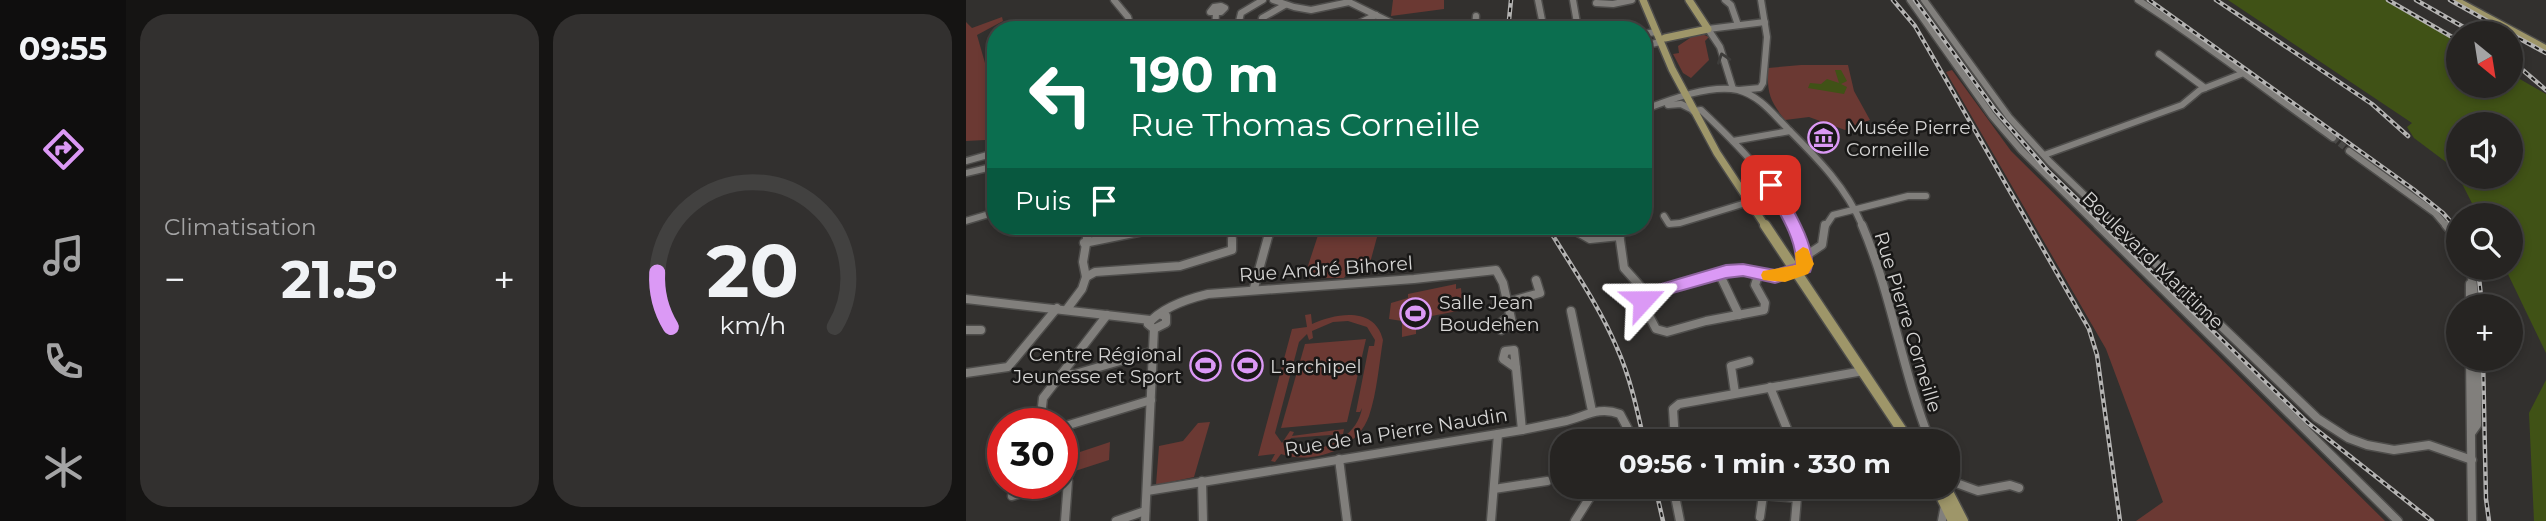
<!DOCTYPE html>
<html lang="fr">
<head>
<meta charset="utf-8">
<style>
	:root { --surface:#262422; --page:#32302f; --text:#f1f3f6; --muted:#a4a4a5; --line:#424140; --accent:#db99f5 }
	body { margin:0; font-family:Montserrat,sans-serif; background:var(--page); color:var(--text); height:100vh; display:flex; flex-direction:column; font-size:26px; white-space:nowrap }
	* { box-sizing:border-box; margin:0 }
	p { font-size:23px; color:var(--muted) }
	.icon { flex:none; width:38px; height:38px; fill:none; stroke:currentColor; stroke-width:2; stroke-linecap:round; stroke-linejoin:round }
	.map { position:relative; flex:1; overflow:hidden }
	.drawer { display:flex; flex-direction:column; gap:14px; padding:14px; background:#151413; width:840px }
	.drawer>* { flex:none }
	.top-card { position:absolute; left:21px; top:21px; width:665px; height:214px; border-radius:28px; box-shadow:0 4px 10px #0003,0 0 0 2px var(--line); background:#0b6e4f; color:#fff; overflow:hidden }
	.needle { width:46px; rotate:150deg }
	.tools { position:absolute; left:1480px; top:21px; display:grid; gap:14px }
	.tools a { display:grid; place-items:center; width:77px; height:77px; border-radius:50%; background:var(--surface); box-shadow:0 4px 10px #0003,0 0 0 2px var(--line); font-size:35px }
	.speed { position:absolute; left:21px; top:408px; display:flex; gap:14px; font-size:35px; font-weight:700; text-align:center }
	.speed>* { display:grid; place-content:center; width:91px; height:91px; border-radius:50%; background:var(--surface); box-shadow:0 4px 10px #0003,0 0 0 2px var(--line); line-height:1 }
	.speed .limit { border:10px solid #d22; background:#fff; color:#111 }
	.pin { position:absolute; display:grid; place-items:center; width:60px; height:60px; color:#fff; margin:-30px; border-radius:14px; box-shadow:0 4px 10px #0006 }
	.me { position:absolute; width:77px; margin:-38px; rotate:66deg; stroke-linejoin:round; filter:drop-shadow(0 0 5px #0008) }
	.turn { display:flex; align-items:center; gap:24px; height:147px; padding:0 28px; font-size:32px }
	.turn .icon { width:91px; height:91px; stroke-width:2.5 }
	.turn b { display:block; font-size:49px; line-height:60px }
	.then { display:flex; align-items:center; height:66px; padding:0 28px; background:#0003; gap:14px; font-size:26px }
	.big { font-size:52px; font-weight:700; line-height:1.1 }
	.drawer .card { flex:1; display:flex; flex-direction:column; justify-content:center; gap:10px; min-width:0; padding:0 24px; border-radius:28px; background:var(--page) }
	.drawer .dial { align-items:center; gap:0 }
	.dial svg { height:182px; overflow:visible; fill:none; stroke:var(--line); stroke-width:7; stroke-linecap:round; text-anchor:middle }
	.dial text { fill:var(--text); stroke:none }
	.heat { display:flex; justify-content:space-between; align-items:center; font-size:38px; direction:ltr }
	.drawer .tiles { flex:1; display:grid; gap:14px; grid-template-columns:repeat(2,1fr) }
	.trip { position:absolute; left:584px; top:429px; width:410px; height:70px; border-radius:28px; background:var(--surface); box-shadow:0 4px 10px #0003,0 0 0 2px var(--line); font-weight:700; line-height:70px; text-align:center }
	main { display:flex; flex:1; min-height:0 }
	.dock { display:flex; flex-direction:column; width:126px; justify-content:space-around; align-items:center; background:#0f0e0e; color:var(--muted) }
	.dock .icon { width:49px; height:49px }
	.dock .on { color:var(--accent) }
	.dock b { font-size:32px; color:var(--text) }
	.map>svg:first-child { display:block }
	.green { fill:#6b3933; fill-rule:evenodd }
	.water { fill:#405216; fill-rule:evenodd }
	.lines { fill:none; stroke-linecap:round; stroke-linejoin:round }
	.minor-tunnel { stroke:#4a4947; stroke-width:6; stroke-dasharray:6 2.5; stroke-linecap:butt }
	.minor-far1-casing { stroke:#4e4d4b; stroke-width:9 }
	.minor-casing { stroke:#4e4d4b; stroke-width:11 }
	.major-far1-casing { stroke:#4e4d4b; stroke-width:10 }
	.major-casing { stroke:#4e4d4b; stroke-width:13 }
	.minor-far1 { stroke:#817f7c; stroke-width:6 }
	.minor { stroke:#817f7c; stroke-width:8 }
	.major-far1 { stroke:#9e9669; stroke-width:7 }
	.major { stroke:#9e9669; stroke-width:10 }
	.rail-casing { stroke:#b4b3b2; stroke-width:4.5 }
	.rail { stroke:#191817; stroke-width:2; stroke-dasharray:4.5; stroke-linecap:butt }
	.oneway { stroke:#3d3c3a }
	.route { fill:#db99f5; stroke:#8e639f; stroke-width:2 }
	.slow { fill:#f59e0b }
	.labels { text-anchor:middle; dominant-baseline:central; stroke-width:5; stroke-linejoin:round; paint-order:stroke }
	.poi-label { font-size:19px; fill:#d5d4d3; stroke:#191817; text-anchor:start }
	.street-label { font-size:19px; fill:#d5d4d3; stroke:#191817 }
</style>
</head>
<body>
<main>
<nav class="dock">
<b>09:55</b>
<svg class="icon on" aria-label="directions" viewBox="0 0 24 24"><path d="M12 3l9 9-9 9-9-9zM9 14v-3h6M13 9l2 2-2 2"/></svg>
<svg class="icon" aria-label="music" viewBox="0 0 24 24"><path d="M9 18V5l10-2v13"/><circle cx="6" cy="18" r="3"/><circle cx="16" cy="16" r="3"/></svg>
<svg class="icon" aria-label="phone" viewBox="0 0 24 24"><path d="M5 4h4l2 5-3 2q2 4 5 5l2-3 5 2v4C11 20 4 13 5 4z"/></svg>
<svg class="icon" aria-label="climate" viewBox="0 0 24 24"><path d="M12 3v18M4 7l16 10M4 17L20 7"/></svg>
</nav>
<section class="drawer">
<div class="tiles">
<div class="card"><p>Climatisation</p>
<div class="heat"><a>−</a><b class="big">21.5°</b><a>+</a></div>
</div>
<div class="card dial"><svg viewBox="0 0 100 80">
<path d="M14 69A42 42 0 1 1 86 69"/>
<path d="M14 69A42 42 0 0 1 8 45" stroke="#db99f5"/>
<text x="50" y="56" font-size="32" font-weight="700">20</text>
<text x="50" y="72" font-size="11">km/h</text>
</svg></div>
</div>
</section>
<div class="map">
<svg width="1580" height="521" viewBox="0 0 1580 521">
	<rect width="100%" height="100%" fill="#32302e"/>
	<!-- green -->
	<g class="green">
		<path d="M427,0h51v9l-53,7z"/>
		<path d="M36,17l1,4 -26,14 14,49h5v66l-9,1 -2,-11 -19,1v-119l6,6z"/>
		<path d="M736,34l7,3 -4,4 4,19 -18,18 -8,-5 -10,-19 6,-1 -1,-7 15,-10z"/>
		<path d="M835,65h47l6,26 16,29 -25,10 -36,-13 -24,3c-15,-19 -18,-26 -17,-52z"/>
		<path d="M986,70l59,81 374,370h-249l27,-19 -57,-153 -160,-277z"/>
		<path d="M355,226h59l-13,48 -21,1 -2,3h-40z"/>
		<path d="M490,284v5l5,-1 2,22 -47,9v15l-14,3v-16l-13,-2 2,-16 17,-5v-4z"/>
		<path d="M345,314l1,10c24,-11 63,-18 71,16 -4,24 -6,52 -14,76 -12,34 -57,49 -88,38l-6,8 -4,-1 4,-7 -17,2 34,-127 15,-2 -2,-12zM382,321l19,6 8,13 -1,6h-5l-13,66h4l2,-4c-5,32 -46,49 -75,38l4,-8 52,-4 1,-5 -52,7 2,-4 -4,-1 -8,12 -7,-10 24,-91 8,-8 2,6 4,-2 -1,-7 21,-9z"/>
		<path d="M400,339l-19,83 -66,6 24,-84z"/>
		<path d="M244,422l-16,55 -38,8 3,-39 24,-5 15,-18z"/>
		<path d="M144,442l-1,18 -37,12 2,-18z"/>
	</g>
	<!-- water -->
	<g class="water">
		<path d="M1262,0h157l74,43v43h52v-12l35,20v259l-41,-85h6v-53h-33l-24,-47 -40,-30 -7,-11 5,-4zM1493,124h52v53h-52z"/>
		<path d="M869,70h6l6,11 -6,3 6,3 -3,7 -36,-6 2,-5 11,1 6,-5 12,4z"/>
		<path d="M1580,380v141h-12l-5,-108z"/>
	</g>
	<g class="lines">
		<!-- minor-tunnel -->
		<path class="minor-tunnel" d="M1367,138l16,13"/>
		<defs>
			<g id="minor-far1">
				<path d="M148,0l14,17 4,13"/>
				<path d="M307,0l21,7 17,3 38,-8 51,25"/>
				<path d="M572,0l6,30"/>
				<path d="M759,0l6,5 7,20"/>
				<path d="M944,0l82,116 29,34 78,77"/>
				<path d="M958,0l85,117 41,45 68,65"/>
				<path d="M1172,0c67,43 130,92 195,138"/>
				<path d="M630,3l17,1 19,-4"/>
				<path d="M255,6l4,2 -4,4h-11l4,-5z"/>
				<path d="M295,25l1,-7 23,-13"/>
				<path d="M598,26l13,-3 -4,-23"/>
				<path d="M433,29l12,-3 -3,4"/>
				<path d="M249,30l1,-17"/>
				<path d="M271,30l4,-17 22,-13"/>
				<path d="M379,30l31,-15"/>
				<path d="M483,30l21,-3 5,2"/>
				<path d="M509,30l1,-14"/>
				<path d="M677,34l13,-2"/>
				<path d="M677,46l17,-4"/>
				<path d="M1193,54l46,34"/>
				<path d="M767,89l-13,-42 -12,-18 57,-7"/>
				<path d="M773,90l21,-2 3,-5 4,-46 -6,-37"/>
				<path d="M702,105l13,-1 12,6"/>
				<path d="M677,110c26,-10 66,-26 95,-20 22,6 35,24 50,39 31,31 58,58 75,98"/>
				<path d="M727,111l8,-1c36,34 73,70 92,117"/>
				<path d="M767,141l57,-10"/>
				<path d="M1383,151l86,62 12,14"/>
				<path d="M1078,155l138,-50 18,-15 41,-16"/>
				<path d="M0,161l25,-7"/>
				<path d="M0,173l30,-7"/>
				<path d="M698,216l5,8 11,-1 69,-21"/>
				<path d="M0,221l30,-9"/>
				<path d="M859,227l8,-12 75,-19h18"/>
			</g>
			<g id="minor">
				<path d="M896,225c30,70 40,146 68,216"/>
				<path d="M1132,225l300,296"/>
				<path d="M1150,225l201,193 31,20 19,7 27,5 35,-5 43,15"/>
				<path d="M1480,225l13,16"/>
				<path d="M609,226l1,5 14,8 30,-3"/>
				<path d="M652,226l6,42 16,18 2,9 93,-25 40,6 29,-8v-13l-12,-30"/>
				<path d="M118,243l59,-12 3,-5"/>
				<path d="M838,257l18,-12 3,-20"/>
				<path d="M1505,268l4,38"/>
				<path d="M753,273l20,42"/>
				<path d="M120,277l-3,-15 6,-36"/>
				<path d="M1504,284v22"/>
				<path d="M288,288l17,-62"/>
				<path d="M676,295l1,9 13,25 11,3 39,-11 58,-11 1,-7 -10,-18 4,-12"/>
				<path d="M0,299l184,21"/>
				<path d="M542,302l32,-9 -4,-13"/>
				<path d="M101,309l15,-20 4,-12 9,-5 85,-6 52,-16v-11"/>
				<path d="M605,311l21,100"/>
				<path d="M188,329l-6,-5c14,-17 39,-25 60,-30l206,-15 82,-9 7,13 9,40 -11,7 -3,-5 10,-8"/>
				<path d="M188,329l12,-6v-7l-4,-1"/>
				<path d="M0,330h15"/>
				<path d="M548,350l2,18 -13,-9 2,-8z"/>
				<path d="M1504,359l2,162"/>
				<path d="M550,368l6,62"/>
				<path d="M0,373l42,-6 49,-59"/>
				<path d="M96,374h13l76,-22"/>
				<path d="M804,387l22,54"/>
				<path d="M769,393l-4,-27 18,-5"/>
				<path d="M74,424l3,-26 64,-83"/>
				<path d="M96,427l89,-27"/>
				<path d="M1506,432l5,-7v-66"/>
				<path d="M709,441l-2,-32 6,-5 184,-33"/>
				<path d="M373,459l8,62"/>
				<path d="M982,480l30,11 32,-6 9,3"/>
				<path d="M96,481h6l-3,40"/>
				<path d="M236,481l1,40"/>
				<path d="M48,483l-2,13 44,-13"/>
				<path d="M707,486l7,35"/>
				<path d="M528,489l53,-8"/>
				<path d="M181,491l375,-61c15,-3 30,-6 44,-9 20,-5 33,-15 54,-7l8,15 -3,12"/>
				<path d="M794,517l3,-22 34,3"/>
				<path d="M150,521l29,-10"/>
				<path d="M179,521l9,-192"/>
				<path d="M525,521l7,-87"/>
				<path d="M609,521l22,-35"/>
				<path d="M829,521l3,-35"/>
				<path d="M976,521l3,-16"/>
			</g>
			<g id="major-far1">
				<path d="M677,0l29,69 45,84 49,74"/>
				<path d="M1489,0l91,49"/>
				<path d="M699,38l43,-9 -19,-29"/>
			</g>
			<g id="major">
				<path d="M799,225l144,216"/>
				<path d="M970,486l17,35"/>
				<path d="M979,486l18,35"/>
			</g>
		</defs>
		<!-- minor-far1 casing -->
		<use href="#minor-far1" class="minor-far1-casing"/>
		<!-- minor casing -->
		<use href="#minor" class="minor-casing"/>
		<!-- major-far1 casing -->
		<use href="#major-far1" class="major-far1-casing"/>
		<!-- major casing -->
		<use href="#major" class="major-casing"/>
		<!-- minor-far1 -->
		<use href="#minor-far1" class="minor-far1"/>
		<!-- minor -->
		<use href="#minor" class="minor"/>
		<!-- major-far1 -->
		<use href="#major-far1" class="major-far1"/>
		<!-- major -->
		<use href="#major" class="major"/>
		<defs>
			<g id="rail">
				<path d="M927,0l22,26 174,303 8,26 23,166"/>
				<path d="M949,0l80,110 53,61 260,252 124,98"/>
				<path d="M1183,0l264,189 30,24 16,18"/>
				<path d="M1250,0l156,104 36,32"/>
				<path d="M1422,0l71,41"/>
				<path d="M1450,0l58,33"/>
				<path d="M1484,0l59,33"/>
				<path d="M542,30l3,-30"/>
				<path d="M1545,34l35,19"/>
				<path d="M1545,60l35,30"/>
				<path d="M581,226c24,40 52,79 70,122 13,29 20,61 27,93"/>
				<path d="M1512,268l4,38"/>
				<path d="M1517,359l3,140 3,22"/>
				<path d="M689,486l8,35"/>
			</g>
		</defs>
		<!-- rail casing -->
		<use href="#rail" class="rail-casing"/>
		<!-- rail -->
		<use href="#rail" class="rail"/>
	</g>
	<!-- one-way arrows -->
	<defs><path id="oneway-chevron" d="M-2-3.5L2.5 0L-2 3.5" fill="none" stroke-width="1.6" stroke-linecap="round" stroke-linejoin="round" transform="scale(1.75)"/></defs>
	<use class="oneway" href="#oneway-chevron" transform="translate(757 58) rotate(-108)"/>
	<!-- route -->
	<path class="route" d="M805,180l6,1c11,20 43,70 33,91l-35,11 -32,-7 -17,2 -75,21 -3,5h-11l-3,-9 3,-4 89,-26 17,-1 32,6 21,-6c1,-27 -20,-56 -32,-79z"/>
	<!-- slow -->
	<path class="slow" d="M837,247l5,2 6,15 -6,10 -23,8 -22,-2 -2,-5 2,-4 33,-6 -1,-12z"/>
	<!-- icons -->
	<defs>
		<symbol id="museum-ring" viewBox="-11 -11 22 22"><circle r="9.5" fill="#191817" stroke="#db99f5" stroke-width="1.5"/><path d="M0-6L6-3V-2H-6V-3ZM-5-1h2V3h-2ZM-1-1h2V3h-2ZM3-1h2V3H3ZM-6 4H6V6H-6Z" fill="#db99f5"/></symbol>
		<symbol id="stadium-ring" viewBox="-11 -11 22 22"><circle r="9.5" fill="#191817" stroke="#db99f5" stroke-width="1.5"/><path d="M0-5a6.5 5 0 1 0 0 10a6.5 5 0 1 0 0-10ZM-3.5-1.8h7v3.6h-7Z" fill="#db99f5"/></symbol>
	</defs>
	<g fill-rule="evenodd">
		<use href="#museum-ring" x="840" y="120" width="35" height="35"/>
		<use href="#stadium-ring" x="432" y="296" width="35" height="35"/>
		<use href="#stadium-ring" x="222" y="348" width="35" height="35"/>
		<use href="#stadium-ring" x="264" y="348" width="35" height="35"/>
	</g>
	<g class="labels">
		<!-- poi labels -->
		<g class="poi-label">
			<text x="880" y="127">Musée Pierre<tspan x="880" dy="22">Corneille</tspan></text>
			<text x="473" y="302">Salle Jean<tspan x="473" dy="22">Boudehen</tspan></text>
			<text x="216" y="354" text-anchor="end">Centre Régional<tspan x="216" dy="22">Jeunesse et Sport</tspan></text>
			<text x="304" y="366">L'archipel</text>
		</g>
		<!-- street labels -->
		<g class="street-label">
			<text transform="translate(1187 260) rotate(44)">Boulevard Maritime</text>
			<text transform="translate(360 269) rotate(-4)">Rue André Bihorel</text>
			<text transform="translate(942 322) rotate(73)">Rue Pierre Corneille</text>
			<text transform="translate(430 432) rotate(-9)">Rue de la Pierre Naudin</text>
		</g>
	</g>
</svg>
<div class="tools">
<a><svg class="needle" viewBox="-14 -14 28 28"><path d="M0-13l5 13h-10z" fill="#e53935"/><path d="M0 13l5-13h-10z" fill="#a4a4a5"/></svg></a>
<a><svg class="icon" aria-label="sound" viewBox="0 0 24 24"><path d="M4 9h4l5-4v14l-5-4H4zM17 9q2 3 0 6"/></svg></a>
<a><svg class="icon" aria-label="search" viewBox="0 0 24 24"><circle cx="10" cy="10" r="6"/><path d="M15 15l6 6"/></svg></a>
<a>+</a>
</div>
<div class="speed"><div class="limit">30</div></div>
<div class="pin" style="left:805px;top:185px;background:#d93025"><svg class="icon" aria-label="arrive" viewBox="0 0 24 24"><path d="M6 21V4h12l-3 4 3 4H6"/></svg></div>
<svg class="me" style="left:677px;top:300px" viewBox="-20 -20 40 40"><path d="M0-17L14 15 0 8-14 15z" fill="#db99f5" stroke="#fff" stroke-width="4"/></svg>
<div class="trip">09:56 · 1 min · 330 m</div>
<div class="top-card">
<div class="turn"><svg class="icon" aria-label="left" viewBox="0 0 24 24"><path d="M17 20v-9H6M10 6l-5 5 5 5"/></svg><div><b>190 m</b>Rue Thomas Corneille</div></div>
<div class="then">Puis<svg class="icon" aria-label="arrive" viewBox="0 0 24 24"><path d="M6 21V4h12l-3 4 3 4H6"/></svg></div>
</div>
</div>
</main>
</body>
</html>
